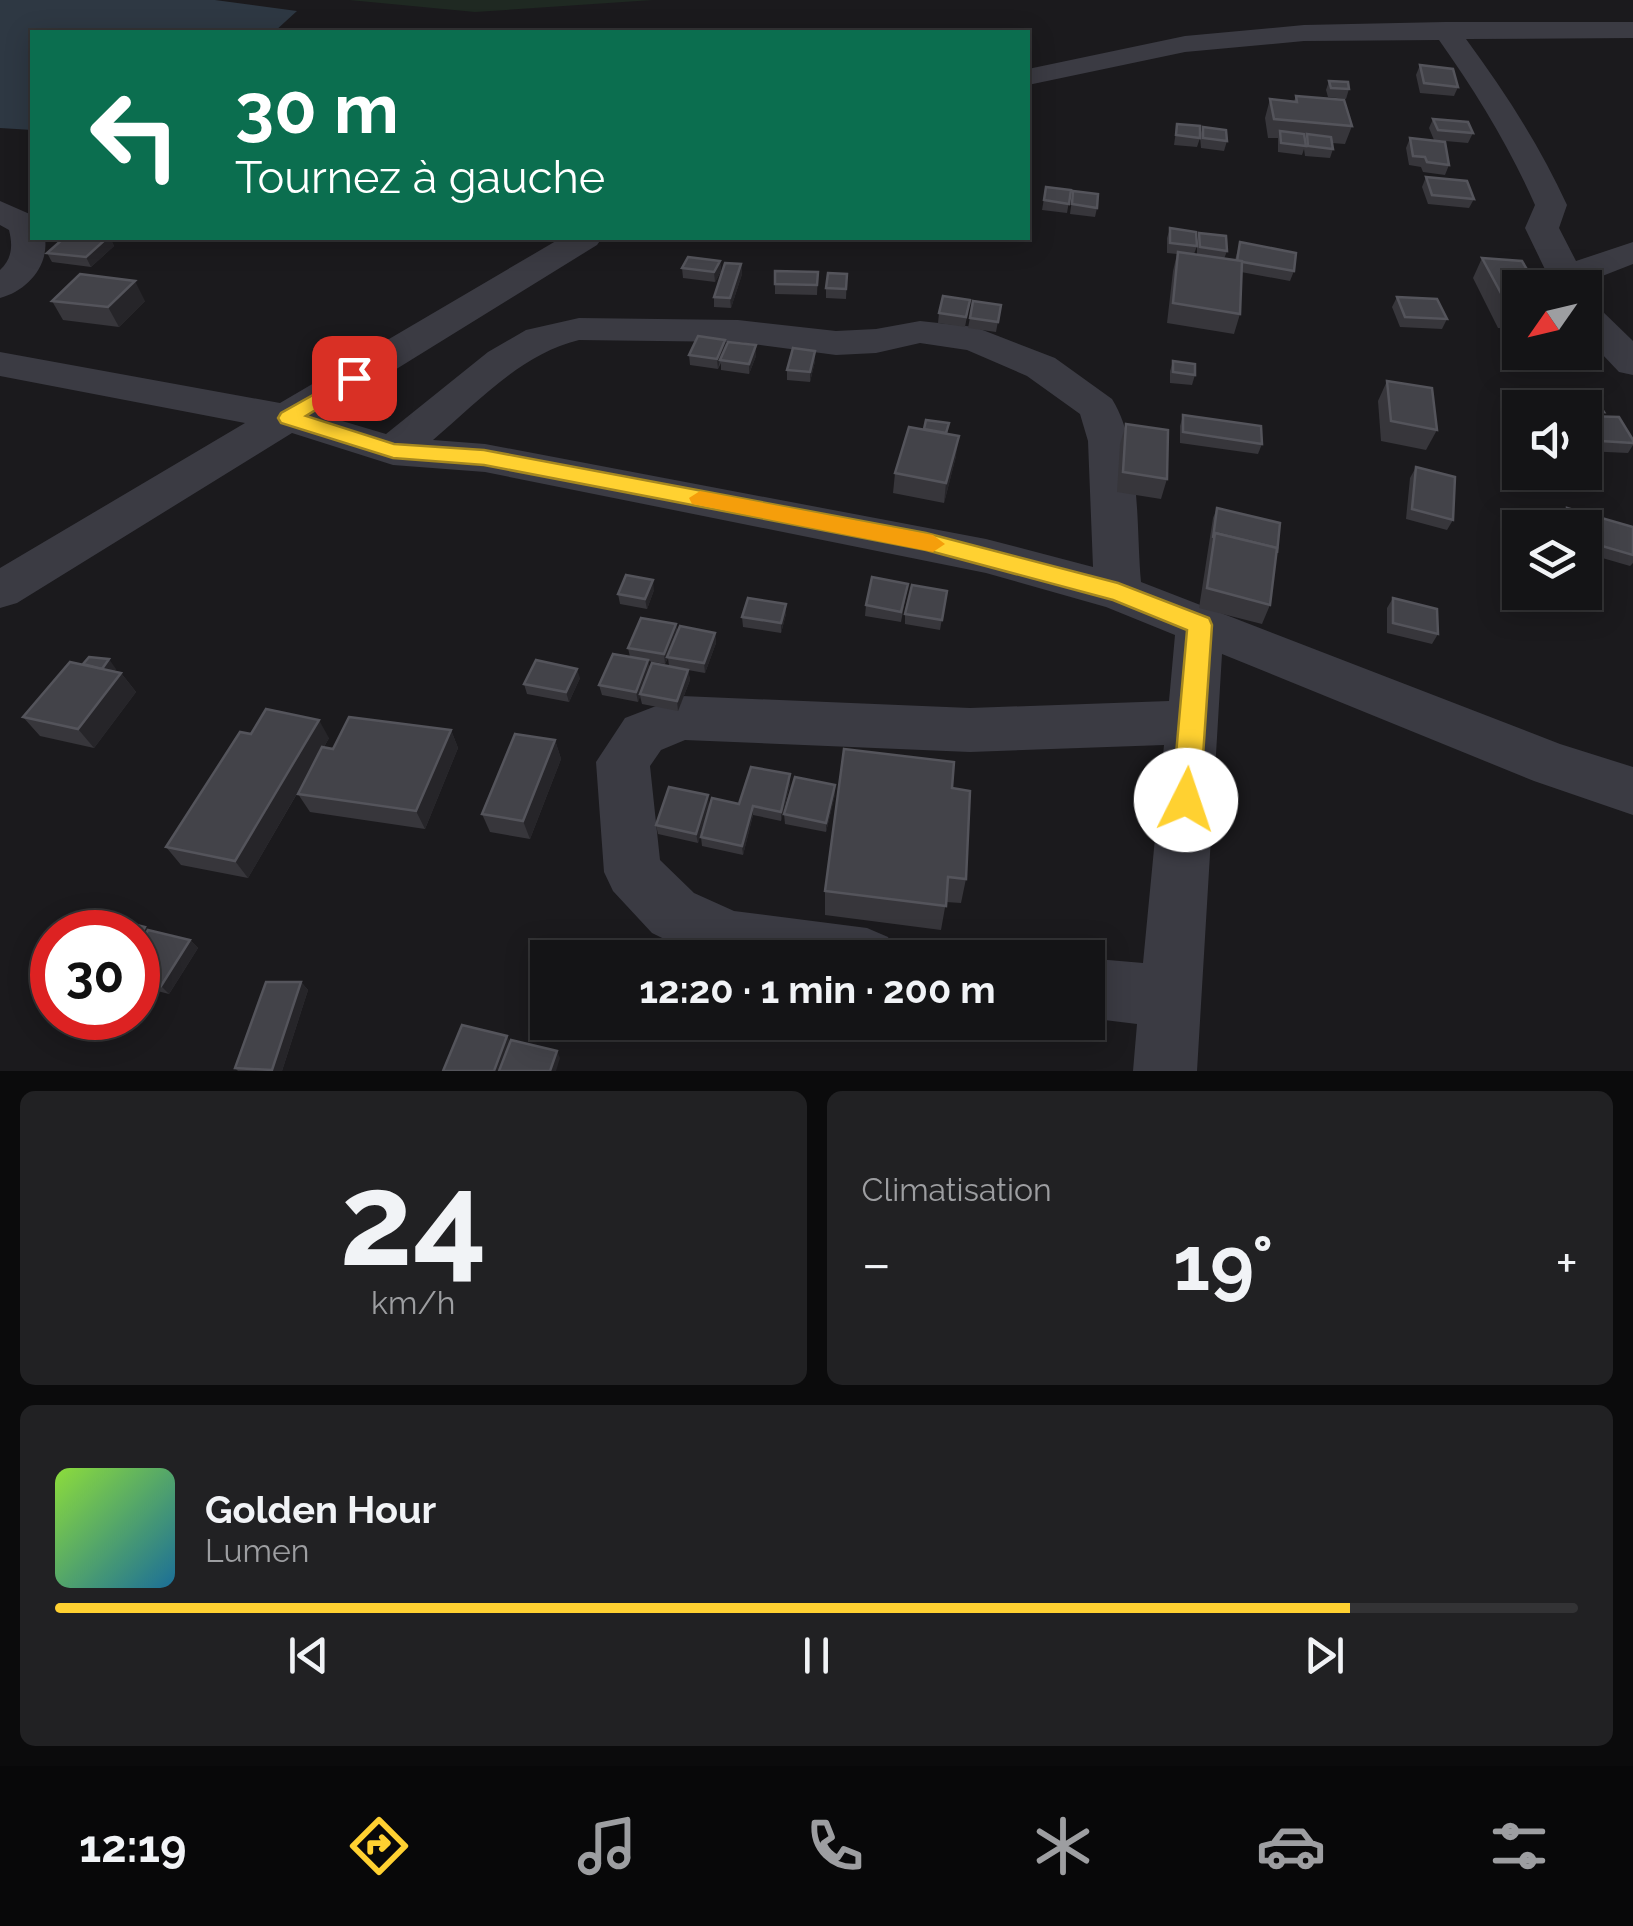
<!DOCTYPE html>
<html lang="fr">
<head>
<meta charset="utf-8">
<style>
	:root { --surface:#141416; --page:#212123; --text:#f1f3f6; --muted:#9d9ea1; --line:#333335; --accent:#ffd131 }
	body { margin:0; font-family:Raleway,sans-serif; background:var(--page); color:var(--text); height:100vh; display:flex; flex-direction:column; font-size:38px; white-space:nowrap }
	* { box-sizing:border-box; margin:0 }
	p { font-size:32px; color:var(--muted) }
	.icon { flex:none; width:55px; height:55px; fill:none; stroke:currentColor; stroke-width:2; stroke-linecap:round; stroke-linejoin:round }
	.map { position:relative; height:1071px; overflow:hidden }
	.side { display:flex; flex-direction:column; gap:20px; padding:20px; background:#0b0b0c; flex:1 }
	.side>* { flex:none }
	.banner { position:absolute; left:30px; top:30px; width:1000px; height:210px; border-radius:0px; box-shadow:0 5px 25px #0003,0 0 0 2px var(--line); background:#0b6e4f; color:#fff; overflow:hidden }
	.needle { width:65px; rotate:236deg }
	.controls { position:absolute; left:1502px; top:270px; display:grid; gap:20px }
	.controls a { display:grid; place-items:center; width:100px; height:100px; border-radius:0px; background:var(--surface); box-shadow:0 5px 25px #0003,0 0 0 2px var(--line); font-size:50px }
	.speed { position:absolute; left:30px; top:910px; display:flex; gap:20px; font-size:50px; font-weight:700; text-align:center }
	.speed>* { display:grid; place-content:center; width:130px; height:130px; border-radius:50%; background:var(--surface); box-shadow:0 5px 25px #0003,0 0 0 2px var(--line); line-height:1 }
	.speed .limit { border:15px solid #d22; background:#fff; color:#111 }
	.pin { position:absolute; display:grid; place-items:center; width:85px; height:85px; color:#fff; margin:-42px; border-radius:20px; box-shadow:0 5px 15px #0006 }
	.me { position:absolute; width:110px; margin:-55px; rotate:4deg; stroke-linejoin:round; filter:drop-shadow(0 0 8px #0008) }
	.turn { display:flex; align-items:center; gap:35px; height:210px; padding:0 40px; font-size:45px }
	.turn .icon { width:130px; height:130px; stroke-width:2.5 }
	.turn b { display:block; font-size:70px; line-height:85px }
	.big { font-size:75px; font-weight:700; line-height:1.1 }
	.side .widget { flex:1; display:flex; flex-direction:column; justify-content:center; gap:15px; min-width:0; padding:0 35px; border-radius:15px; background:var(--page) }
	.side .dial { align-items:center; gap:0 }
	.dial b { font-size:130px; line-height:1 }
	.song { display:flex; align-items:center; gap:30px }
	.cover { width:120px; height:120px; border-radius:15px; background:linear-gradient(135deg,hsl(90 70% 55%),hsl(200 70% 35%)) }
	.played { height:10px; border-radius:5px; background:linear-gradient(90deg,var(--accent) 85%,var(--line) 85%) }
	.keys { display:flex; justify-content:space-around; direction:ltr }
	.heat { display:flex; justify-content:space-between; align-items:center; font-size:55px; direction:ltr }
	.side .tiles { flex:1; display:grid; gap:20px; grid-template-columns:1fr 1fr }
	.widget:last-child { grid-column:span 2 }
	.trip { position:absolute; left:530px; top:940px; width:575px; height:100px; border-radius:0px; background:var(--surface); box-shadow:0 5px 25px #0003,0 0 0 2px var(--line); font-weight:700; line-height:100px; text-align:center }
	.menu { display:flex; height:160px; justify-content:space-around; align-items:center; background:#080809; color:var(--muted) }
	.menu .icon { width:70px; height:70px }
	.menu .current { color:var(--accent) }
	.menu b { font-size:45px; color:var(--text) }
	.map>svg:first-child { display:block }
	.green { fill:#1f2922 }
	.water { fill:#2e3843 }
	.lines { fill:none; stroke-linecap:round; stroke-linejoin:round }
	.minor { fill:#3b3b43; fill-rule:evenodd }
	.wall { fill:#37363b; fill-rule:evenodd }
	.shaded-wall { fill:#262529 }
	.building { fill:#434349; stroke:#54545b; stroke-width:2.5 }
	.route { fill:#ffd131; stroke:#a68820; stroke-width:2.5 }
	.slow { fill:#f59e0b }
</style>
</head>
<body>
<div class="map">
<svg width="1633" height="1071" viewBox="0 0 1633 1071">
	<rect width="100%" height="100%" fill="#1b1a1d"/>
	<!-- green -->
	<path class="green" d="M349,0h304l-178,12z"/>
	<!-- water -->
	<path class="water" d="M0,0h215l82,11 -23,21h-242v98l-32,-2z"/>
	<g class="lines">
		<!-- minor -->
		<g class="minor">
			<path d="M1445,22h188v16l-167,1c39,53 74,107 101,166l-8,23 17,33 57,-19v22l-46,18 3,6 -5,7v-7h-31l-29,-60 10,-23c-26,-59 -59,-113 -96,-165l-135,1 -119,11 -157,33v-16l157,-33 119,-11z"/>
			<path d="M0,201l32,14v23h13c4,28 -18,53 -45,60v-28c12,-11 13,-24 9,-40l-9,-5z"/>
			<path d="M561,238h41l-5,7 -275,170 64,19 102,-82 38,-22 53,-12 159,2 98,11 40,-2 44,-8 55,6 80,31 57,41c29,46 24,128 29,183l419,162 73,23v48l-99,-34 -312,-127 -25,417h-64l4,-47 -49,-6 -3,-60 58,5 21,-218 -194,7 -285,-12 -24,10 -11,16 10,94 34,33 40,18 133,17 21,9 9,21h-194l-51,-25 -39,-42 -9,-19 -8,-110 29,-44 57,-22 288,12 199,-7 6,-66 -69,-28 -120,-34 -501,-101 -92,-7 -101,-32 -275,170 -17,5v-40l245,-145 -245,-47v-24l280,51zM579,340l159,2 98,13 40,-2 44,-10 47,7 60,26 53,38 8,27 5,126 -107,-28 -501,-95 -52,-4c45,-38 88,-86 146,-100z"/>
			<path d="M1585,304l13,3 35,34v34l-14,-3 -34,-36z"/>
		</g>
	</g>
	<!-- wall -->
	<g class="wall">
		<path d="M1420,65l38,22 -4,9 -34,-3 -4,-18z"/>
		<path d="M1329,81l20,8 -3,10 -18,-2 -2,-7z"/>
		<path d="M1296,96l56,30 -7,18 -13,-1 1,6 -3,9 -25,-2 -1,-7 -2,6 -24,-3v-14h-10l-3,-20 5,-19 24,2z"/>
		<path d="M1433,119l40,14 -5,10 -34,-3 -5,-12z"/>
		<path d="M1177,124l23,14 -3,9 -23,-2z"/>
		<path d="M1203,127l24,14 -3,10 -23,-3 -1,-12z"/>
		<path d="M1410,138l39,27 -4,10 -22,-3 -2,-5 -12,-2 -3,-17z"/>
		<path d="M1426,177l48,22 -5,9 -41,-4 -6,-17z"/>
		<path d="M1046,187l25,3 -4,23 -25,-3z"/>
		<path d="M1073,191l24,17 -2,9 -25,-3z"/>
		<path d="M1170,228l27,18 -3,8 3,1v-12l2,-10 28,18 -3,8 11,1 5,-18 54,29 -4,10 -49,-9 -1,42 -6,20 -67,-11 6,-52 4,-17 -10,-1v-15z"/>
		<path d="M64,238h46l4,8 -23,21 -39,-5 -5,-9z"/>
		<path d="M1482,258l38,30v41l-22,-1 -25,-50z"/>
		<path d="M720,261l1,10 -6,11 -32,-4 -1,-10z"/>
		<path d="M741,264l1,10 -11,34 -17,-1v-10z"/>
		<path d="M775,271l43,1 -1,23 -42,-1z"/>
		<path d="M847,274l-1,25 -20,-1v-10z"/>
		<path d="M1397,297l50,22 -5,10 -42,-2 -8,-20z"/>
		<path d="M970,300l-5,27 -27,-4 1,-10z"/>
		<path d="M52,301h93l-26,26 -56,-7z"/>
		<path d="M973,301l28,4 -5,27 -28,-4z"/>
		<path d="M725,340l1,7 30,9 -7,18 -28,-4v-7l-3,6 -28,-4 -1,-10z"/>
		<path d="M815,361l-5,21 -23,-2v-10z"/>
		<path d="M1173,361l22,14 -3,10 -22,-2v-12z"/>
		<path d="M1387,381l50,49 -11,20 -45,-9 -3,-40z"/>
		<path d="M1542,390l62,22 -3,4 32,24v5l-5,8 -43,-2v-43h-45l-4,-8z"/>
		<path d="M1183,415l79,29 -4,10 -78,-11v-17z"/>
		<path d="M949,423l-2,11 9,22 -12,47 -51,-10 2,-20 29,-44z"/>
		<path d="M1126,424l41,55 -6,20 -44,-7 3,-48z"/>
		<path d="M1416,467l37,53 -6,10 -41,-11 4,-41z"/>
		<path d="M1217,508l60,45 -7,52 -8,19 -63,-16 14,-90z"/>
		<path d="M1567,508l66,19v36l-3,3 -45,-13v-25h-25v-9z"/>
		<path d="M908,584l-7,38 -36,-6 1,-11z"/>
		<path d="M654,590l-7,19 -27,-5 -2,-10z"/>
		<path d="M947,591l-7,39 -35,-6v-10z"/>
		<path d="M1393,598l45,36 -6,10 -45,-11v-25z"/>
		<path d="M786,614l-5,19 -38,-6 -1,-10z"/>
		<path d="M676,624l1,8 38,1 1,10 -11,30 -17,-3 2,10 -12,31 -36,-7 -2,-8 -2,6 -36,-7 -3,-10 31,-28 -2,-9zM668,658l1,8 -19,2 -2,-7 17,3z"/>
		<path d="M116,669l-2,3 7,1 15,19 -42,56 -54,-12 -17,-19z"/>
		<path d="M580,678l-11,24 -42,-8 -3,-10z"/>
		<path d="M451,730l7,18 -33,81 -115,-17 -12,-18 7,-14 -57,98 -67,-13 -15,-18 85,-113 78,4 -5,9 9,2z"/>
		<path d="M555,740l6,19 -31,80 -40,-7 -8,-18z"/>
		<path d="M790,774v10l-9,37 -28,-6 -10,40 -41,-9 -1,-9 38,-33z"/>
		<path d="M952,788l14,91 -5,24 -15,-1 -5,28 -116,-15v-24z"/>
		<path d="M835,794l-9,38 -41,-8 -1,-10z"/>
		<path d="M709,805l-11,38 -40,-9 -2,-9z"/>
		<path d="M145,927l3,3 42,10 8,8 -29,46 -31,-8v-54z"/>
		<path d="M301,982l7,8 -26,81h-44l-3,-3z"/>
	</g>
	<!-- shaded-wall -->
	<g class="shaded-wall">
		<path d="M107,238h3l4,8 -23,21 -5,-10z"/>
		<path d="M720,261l1,10 -6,11 -1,-10z"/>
		<path d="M741,264l1,10 -11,34 -1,-10z"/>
		<path d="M135,281l10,20 -26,26 -11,-20z"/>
		<path d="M725,340l1,11 -6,9 -2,9 -1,-10z"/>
		<path d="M756,345v11l-7,18v-10z"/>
		<path d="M815,351v10l-5,21v-10z"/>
		<path d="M959,436l-3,20 -12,47 2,-20z"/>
		<path d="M653,580l1,10 -7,19 -2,-10z"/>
		<path d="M786,604v10l-5,19v-10z"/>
		<path d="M676,624l1,10 -12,30 -1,-10z"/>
		<path d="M715,633l1,10 -11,30 -1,-10z"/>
		<path d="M109,659l7,10 -8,11 -8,-10z"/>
		<path d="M648,660l2,10 -12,32 -2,-10z"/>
		<path d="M577,669l3,9 -11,24 -3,-10z"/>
		<path d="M688,670l2,10 -12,31 -1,-10z"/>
		<path d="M121,673l15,19 -42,56 -16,-19z"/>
		<path d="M319,720l10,18 -81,140 -13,-17z"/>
		<path d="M451,730l7,18 -33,81 -9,-18z"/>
		<path d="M555,740l6,19 -31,80 -7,-18z"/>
		<path d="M790,774v10l-9,37v-9z"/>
		<path d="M835,785v9l-9,38v-9z"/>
		<path d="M708,795l1,10 -11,38 -2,-9z"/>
		<path d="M753,806v9l-10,40 -1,-9z"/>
		<path d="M145,927l9,8 -16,26v-22z"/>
		<path d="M190,940l8,8 -29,46 -8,-8z"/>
		<path d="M301,982l7,8 -26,81h-9l-1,-1z"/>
		<path d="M507,1036l4,7 -10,28h-7z"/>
		<path d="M557,1051l3,7 -4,13h-6z"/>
	</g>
	<!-- building -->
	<g class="building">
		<path d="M1420,65l33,4 5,18 -34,-4z"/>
		<path d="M1329,81l19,1 1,7 -18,-1z"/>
		<path d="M1296,96l48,4 8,26 -78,-7 -4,-20 27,3z"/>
		<path d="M1433,119l35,3 5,11 -35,-3z"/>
		<path d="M1177,124l23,2v12l-24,-3z"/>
		<path d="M1203,127l23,3 1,11 -24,-3z"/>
		<path d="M1280,131l24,3 2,12 -25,-3z"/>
		<path d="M1307,134l24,3 2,12 -25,-3z"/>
		<path d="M1410,138l35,4 4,23 -22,-3 -2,-5 -12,-1z"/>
		<path d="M1426,177l41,4 7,18 -42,-4z"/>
		<path d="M1046,187l25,3 -2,14 -25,-4z"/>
		<path d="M1073,191l25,3 -1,14 -25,-4z"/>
		<path d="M1170,228l26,4 1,14 -27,-3z"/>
		<path d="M1199,233l27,3 1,15 -27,-4z"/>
		<path d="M64,238h43l-21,19 -39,-4z"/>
		<path d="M1240,242l56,11 -2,18 -57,-10z"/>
		<path d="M1178,252l64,9 -2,53 -67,-11z"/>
		<path d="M688,257l32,4 -6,11 -32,-4z"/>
		<path d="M1482,258l40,3 16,27h-18v21l-11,-1z"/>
		<path d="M725,263l16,1 -11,34 -16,-1z"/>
		<path d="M775,271l43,1 -1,13 -42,-1z"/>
		<path d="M828,273l19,1 -1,15 -20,-1z"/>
		<path d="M80,274l55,7 -27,26 -56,-6z"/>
		<path d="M943,296l27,4 -4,17 -27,-4z"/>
		<path d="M1397,297l40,2 10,20 -42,-2z"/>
		<path d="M973,301l28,4 -3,17 -28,-4z"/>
		<path d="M698,336l27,4 -8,19 -28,-4z"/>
		<path d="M728,342l28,3 -7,19 -29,-4z"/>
		<path d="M793,348l22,3 -5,21 -23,-2z"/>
		<path d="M1173,361l22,3v11l-22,-3z"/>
		<path d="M1387,381l45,7 5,42 -46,-9z"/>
		<path d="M1542,390l49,2 13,20 -19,-1v-3h-33z"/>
		<path d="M1183,415l78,11 1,18 -79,-12z"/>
		<path d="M1585,416l34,1 14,23v3l-48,-3z"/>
		<path d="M926,420l23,3 -3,10 -22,-4z"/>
		<path d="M1126,424l42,6 -1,49 -44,-7z"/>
		<path d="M909,427l50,9 -13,47 -51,-10z"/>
		<path d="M1416,467l39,10 -2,43 -41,-11z"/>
		<path d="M1217,508l63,15 -3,30v-5l-62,-15 -2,5z"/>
		<path d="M1567,508l66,19v28l-48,-14v-13h-18z"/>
		<path d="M1215,533l62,15 -7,57 -63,-17z"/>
		<path d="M626,575l27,5 -8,19 -27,-5z"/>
		<path d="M872,577l36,7 -7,28 -35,-7z"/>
		<path d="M912,585l35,6 -5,29 -37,-6z"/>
		<path d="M748,598l38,6 -5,19 -39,-6z"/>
		<path d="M1393,598l44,11 1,25 -45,-11z"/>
		<path d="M641,618l35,6 -12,30 -36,-6z"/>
		<path d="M680,626l35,7 -11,30 -37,-6z"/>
		<path d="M613,654l35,6 -12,32 -37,-7z"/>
		<path d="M89,657l20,2 -7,10 -19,-5z"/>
		<path d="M536,660l41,9 -11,23 -42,-8z"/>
		<path d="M70,662l51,11 -43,56 -55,-12z"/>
		<path d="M652,663l36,7 -11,31 -37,-7z"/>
		<path d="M266,709l53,11 -84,141 -69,-14 74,-115 11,2z"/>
		<path d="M349,717l102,13 -35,81 -118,-17 24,-47 11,2z"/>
		<path d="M515,734l40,6 -32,81 -41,-7z"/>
		<path d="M844,749l110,13 -2,26 18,3 -4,88 -18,-2 -2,29 -121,-15z"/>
		<path d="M751,767l39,7 -9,38 -28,-6 -11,40 -41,-9 11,-39 27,6z"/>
		<path d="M795,777l40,8 -9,38 -42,-9z"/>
		<path d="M669,787l39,8 -12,39 -40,-9z"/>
		<path d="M105,917l40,10 -7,12v-7h-43z"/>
		<path d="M148,930l42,10 -29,46 -23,-6v-33z"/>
		<path d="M266,982h35l-29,88 -37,-2z"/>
		<path d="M462,1025l45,11 -13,35h-51z"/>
		<path d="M511,1040l46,11 -7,20h-51z"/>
	</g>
	<!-- route -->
	<path class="route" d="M354,372l10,6 -3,4 -55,34 88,28 90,6 442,83 192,50 91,35 3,7 -12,175 -4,9 -10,4 -10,-4 -4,-9 15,-170 -74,-30 -187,-50 -442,-85 -91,-7 -112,-35 -3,-5 3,-5z"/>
	<!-- slow -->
	<path class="slow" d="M700,491l233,44 12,9 -12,8 -241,-48 -3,-6z"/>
</svg>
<div class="controls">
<a><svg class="needle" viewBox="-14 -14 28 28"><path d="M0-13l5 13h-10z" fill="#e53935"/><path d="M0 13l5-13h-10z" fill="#9d9ea1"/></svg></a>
<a><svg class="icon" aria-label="sound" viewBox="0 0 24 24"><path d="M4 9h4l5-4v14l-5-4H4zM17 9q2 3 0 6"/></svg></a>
<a><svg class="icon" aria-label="layers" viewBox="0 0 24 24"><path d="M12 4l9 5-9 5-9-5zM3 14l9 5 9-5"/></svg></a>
</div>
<div class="speed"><div class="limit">30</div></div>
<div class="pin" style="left:354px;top:378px;background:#d93025"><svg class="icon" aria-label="arrive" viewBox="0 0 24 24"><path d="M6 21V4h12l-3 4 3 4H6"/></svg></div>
<svg class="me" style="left:1186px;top:800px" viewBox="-20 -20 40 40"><circle r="19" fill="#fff"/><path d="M0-13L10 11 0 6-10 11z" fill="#ffd131"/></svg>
<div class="trip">12:20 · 1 min · 200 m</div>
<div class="banner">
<div class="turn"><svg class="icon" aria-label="left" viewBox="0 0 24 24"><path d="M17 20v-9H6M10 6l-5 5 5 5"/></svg><div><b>30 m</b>Tournez à gauche</div></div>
</div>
</div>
<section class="side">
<div class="tiles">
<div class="widget dial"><b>24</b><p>km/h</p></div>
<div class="widget"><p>Climatisation</p>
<div class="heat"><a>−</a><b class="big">19°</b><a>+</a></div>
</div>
<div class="widget">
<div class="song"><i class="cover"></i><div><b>Golden Hour</b><p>Lumen</p></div></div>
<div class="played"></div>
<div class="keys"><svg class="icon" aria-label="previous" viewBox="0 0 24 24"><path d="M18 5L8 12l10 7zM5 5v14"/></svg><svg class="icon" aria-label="pause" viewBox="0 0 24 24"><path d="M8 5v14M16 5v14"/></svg><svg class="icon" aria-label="next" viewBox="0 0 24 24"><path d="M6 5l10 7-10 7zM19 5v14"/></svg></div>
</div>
</div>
</section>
<nav class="menu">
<b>12:19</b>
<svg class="icon current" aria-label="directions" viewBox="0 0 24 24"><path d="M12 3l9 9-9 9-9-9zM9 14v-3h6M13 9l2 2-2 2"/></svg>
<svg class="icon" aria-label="music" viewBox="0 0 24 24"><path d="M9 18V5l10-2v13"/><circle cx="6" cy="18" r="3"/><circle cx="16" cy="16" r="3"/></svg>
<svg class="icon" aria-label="phone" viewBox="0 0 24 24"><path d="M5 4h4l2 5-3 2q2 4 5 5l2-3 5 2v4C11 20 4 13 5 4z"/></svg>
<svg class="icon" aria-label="climate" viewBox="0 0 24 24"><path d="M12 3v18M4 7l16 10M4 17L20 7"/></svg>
<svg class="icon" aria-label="car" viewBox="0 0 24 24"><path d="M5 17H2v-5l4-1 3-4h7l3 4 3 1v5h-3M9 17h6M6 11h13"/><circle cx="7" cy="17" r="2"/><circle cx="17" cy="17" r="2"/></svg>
<svg class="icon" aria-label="filters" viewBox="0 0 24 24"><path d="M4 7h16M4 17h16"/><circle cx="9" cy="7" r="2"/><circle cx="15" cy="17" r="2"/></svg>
</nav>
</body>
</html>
